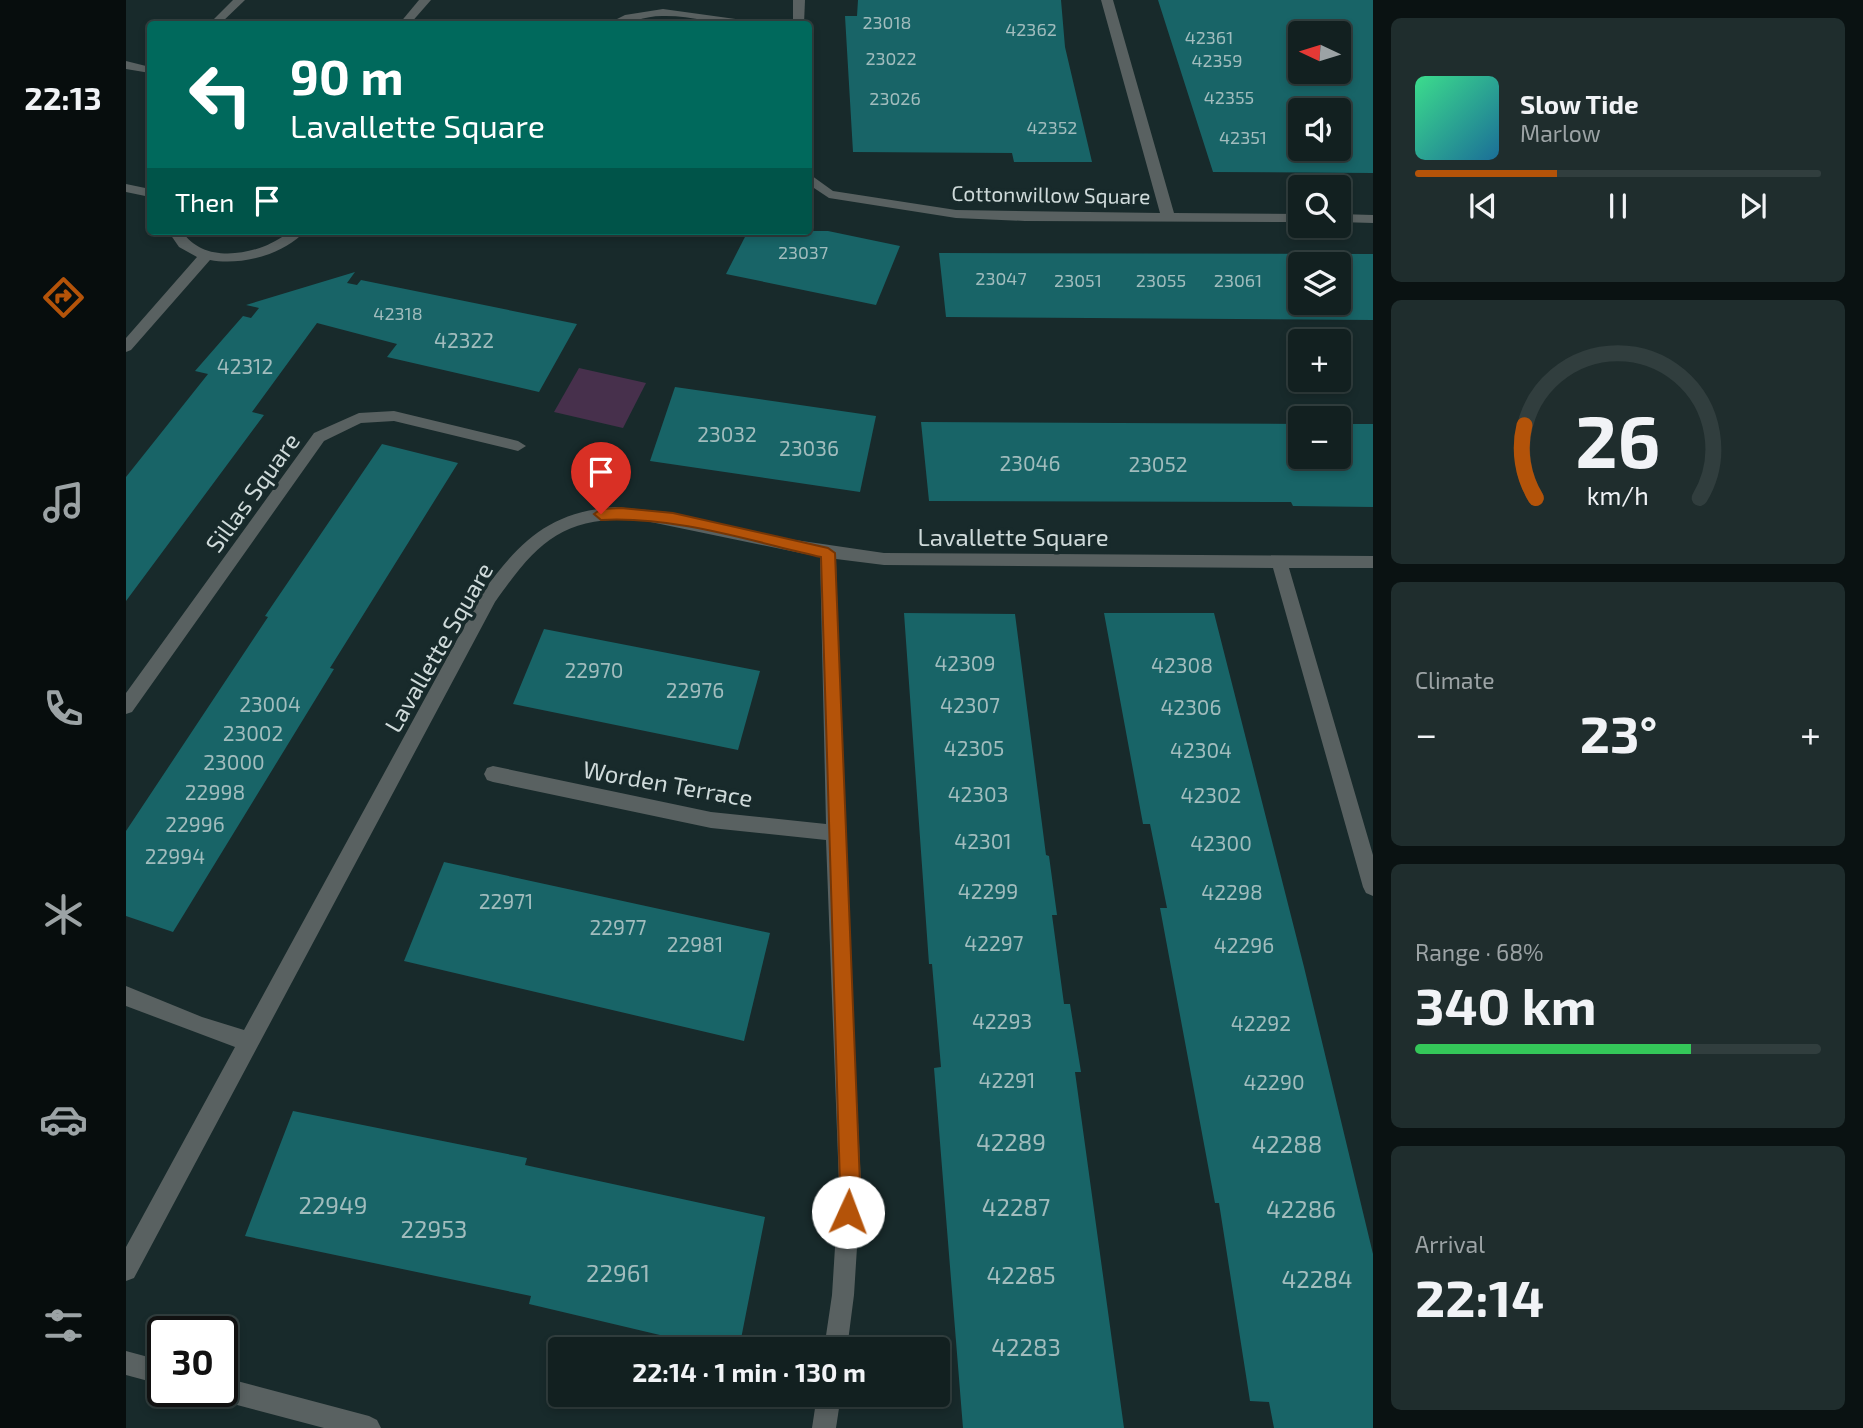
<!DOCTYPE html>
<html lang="en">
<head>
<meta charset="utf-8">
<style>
	:root { --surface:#122020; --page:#1f2d2d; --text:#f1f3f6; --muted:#9ca3a5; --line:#313e3e; --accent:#b45309 }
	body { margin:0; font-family:"Exo 2",sans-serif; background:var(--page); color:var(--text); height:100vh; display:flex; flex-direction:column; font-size:26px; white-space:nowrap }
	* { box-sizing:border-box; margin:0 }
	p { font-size:23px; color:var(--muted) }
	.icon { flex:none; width:38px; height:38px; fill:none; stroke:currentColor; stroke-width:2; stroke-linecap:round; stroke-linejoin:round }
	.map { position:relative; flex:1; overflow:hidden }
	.details { display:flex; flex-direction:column; gap:18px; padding:18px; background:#0a1212; width:490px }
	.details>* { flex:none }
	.guide { position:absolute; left:21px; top:21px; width:665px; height:214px; border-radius:7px; box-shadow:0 4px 10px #0003,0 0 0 2px var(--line); background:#00695c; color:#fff; overflow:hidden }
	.needle { width:46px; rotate:274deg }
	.controls { position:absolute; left:1162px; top:21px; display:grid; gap:14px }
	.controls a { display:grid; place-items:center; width:63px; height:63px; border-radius:7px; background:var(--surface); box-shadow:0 4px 10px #0003,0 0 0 2px var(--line); font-size:35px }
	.speed { position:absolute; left:21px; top:1316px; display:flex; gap:14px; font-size:35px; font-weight:700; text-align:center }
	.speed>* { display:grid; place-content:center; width:91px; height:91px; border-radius:50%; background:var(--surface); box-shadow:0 4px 10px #0003,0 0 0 2px var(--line); line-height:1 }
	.speed .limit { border:4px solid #111; border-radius:10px; background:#fff; color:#111 }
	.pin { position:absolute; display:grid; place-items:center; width:60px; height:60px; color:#fff; margin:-72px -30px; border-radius:50% 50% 50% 0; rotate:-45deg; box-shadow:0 0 7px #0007 }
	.pin .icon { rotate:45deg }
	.me { position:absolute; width:77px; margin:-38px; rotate:2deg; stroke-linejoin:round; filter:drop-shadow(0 0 5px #0008) }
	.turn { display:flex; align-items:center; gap:24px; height:147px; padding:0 28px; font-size:32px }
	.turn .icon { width:91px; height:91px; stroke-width:2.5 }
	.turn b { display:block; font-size:49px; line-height:60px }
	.then { display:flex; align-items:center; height:66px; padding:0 28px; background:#0003; gap:14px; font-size:26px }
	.big { font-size:52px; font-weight:700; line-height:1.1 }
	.details .tile { flex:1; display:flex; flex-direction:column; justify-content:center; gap:10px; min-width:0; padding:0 24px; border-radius:10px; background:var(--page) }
	.details .dial { align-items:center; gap:0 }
	.dial svg { height:182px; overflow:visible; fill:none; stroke:var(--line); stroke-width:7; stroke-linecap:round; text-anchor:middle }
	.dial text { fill:var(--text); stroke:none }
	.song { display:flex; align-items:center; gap:21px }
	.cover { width:84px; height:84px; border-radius:10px; background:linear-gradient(135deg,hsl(150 70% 55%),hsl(200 70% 35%)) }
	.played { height:7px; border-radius:4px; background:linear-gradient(90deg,var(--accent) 35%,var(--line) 35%) }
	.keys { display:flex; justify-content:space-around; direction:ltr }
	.heat { display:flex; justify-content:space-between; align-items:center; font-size:38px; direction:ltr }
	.charge { height:10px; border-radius:5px; background:linear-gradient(90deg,#34c759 68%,var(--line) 0) }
	.trip { position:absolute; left:422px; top:1337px; width:402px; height:70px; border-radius:7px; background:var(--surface); box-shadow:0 4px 10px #0003,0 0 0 2px var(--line); font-weight:700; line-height:70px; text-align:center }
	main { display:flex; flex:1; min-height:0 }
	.menu { display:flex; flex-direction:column; width:126px; justify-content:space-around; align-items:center; background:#070d0d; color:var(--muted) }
	.menu .icon { width:49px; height:49px }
	.menu .current { color:var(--accent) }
	.menu b { font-size:32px; color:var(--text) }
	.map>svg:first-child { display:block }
	.green { fill:#47304c }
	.building { fill:#186467; fill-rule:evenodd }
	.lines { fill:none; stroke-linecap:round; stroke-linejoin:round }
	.lane { fill:#596161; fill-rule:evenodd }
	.street { fill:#596161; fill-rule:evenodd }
	.route { fill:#b45309; stroke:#753606; stroke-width:2 }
	.labels { text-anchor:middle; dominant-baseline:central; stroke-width:7; stroke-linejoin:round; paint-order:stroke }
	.far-number-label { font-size:18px; fill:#a1bcbd }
	.far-street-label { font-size:21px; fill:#cfdada; stroke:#182a2b }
	.number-label { font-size:21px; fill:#a1bcbd }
	.street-label { font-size:24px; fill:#cfdada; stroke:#182a2b }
	.near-number-label { font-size:24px; fill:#a1bcbd }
</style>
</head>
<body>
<main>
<nav class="menu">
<b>22:13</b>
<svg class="icon current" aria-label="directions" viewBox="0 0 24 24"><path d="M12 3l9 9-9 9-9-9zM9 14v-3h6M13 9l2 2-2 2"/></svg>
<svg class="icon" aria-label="music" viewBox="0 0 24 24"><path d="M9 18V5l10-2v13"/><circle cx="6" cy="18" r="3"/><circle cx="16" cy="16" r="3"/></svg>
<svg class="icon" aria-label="phone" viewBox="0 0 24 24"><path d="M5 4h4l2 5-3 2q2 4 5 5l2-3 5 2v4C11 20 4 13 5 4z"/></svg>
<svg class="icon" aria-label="climate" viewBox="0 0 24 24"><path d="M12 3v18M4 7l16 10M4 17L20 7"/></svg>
<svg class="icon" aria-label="car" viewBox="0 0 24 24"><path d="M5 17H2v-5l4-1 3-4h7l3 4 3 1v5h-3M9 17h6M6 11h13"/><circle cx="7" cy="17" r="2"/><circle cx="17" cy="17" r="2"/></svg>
<svg class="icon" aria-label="filters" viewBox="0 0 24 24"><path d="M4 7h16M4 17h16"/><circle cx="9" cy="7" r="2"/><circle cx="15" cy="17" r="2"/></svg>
</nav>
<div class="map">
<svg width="1247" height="1428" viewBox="0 0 1247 1428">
	<rect width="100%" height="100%" fill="#182a2b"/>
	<!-- green -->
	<path class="green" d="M453,368l67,15 -23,45 -69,-16z"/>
	<!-- building -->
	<g class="building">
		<path d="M732,0h203l4,47 27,115h-78l-2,-9 -159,-1 -8,-136h12z"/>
		<path d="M1032,0h215v173l-160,-1zM1174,33h39v39h-39zM1174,110h39v39h-39z"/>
		<path d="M622,231h80l72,15 -24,59 -150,-31z"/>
		<path d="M813,253l434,1v66l-427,-3zM1174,264h39v39h-39z"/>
		<path d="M229,272l-8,11 10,2 4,-5 216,44 -38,68 -152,-35 10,-13 -80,-21 -65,89 12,3 -138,186v-124l82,-103 -13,-3 48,-55 8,2 8,-10 -13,-3z"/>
		<path d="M549,387l201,29 -16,76 -210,-31z"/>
		<path d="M795,422l379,2v33h39v-33h34v83l-80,-1 -2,-4 -362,-1z"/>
		<path d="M256,444l76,19 -128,205 4,1 -161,263 -47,-16v-85l142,-214 -3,-1z"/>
		<path d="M778,613l111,1 31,241 3,1 8,59h-5l12,89h6l11,68h-6l49,356h-161l-29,-360 7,-1 -9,-103h-3z"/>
		<path d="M978,613h110l90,354 69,287v174h-99l-5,-26 -19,-1 -31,-198h-4l-55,-295h7l-17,-84h-7z"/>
		<path d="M418,629l216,42 -22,79 -225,-46z"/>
		<path d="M318,862l326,71 -26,108 -340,-80z"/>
		<path d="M167,1111l234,47 -2,7 240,52 -26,132h-20l-190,-45 2,-8 -286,-60z"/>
	</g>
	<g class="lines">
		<!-- lane -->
		<g class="lane">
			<path d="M107,0h12l-25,24h-11z"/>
			<path d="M0,61l24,6v6l-24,-4z"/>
		</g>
		<!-- street -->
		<g class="street">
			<path d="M293,0h12l-21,24h-11z"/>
			<path d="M667,0h12l-1,24h-11z"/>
			<path d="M975,0h12l61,213 126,1v8l-275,-1 -69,-3 -127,-20 -21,-14v-11l25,18 123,19 204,3z"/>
			<path d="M537,9l87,12 6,3c-32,3 -63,-9 -94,-8 -19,0 -37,10 -55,8l18,-9z"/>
			<path d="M0,184l24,5v8l-24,-5z"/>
			<path d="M1213,214l34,1v8l-34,-1z"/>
			<path d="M42,231h14c18,28 55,26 83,15 17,-7 21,-15 40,-15 -21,24 -65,35 -95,29l-79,90 -5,2v-14l71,-81 -18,-10z"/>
			<path d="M268,411l124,30 8,5 -8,5 -124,-30 -33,2 -37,18 -192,271 -6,2v-21l188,-260 45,-20z"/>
			<path d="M489,507l53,5 100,24 116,17 489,3v12h-84l84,287v41l-7,-3 -3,-6 -90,-319 -389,-3 -48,-6 8,274 17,351 -7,111 -7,54h-23l8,-54 7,-111 -13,-344 -115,-12 -218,-46 -6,-2 -3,-6 3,-6 6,-2 218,46 115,12 -6,-267 -179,-37c-78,-5 -103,21 -146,82l-361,676 -8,3v-34l109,-200 -109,-41v-20l76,31 42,13 239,-438c37,-51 66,-80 132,-85z"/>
			<path d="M0,1351l37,10v24l-37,-10z"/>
			<path d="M96,1377l147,39 8,4 4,8h-57l-102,-27 -8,-4 -3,-6h11z"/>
			<path d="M691,1395h24l-5,33h-24z"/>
		</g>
	</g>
	<!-- route -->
	<path class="route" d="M495,508l52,5 155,35 7,5 25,631 -5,35 -7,3 -7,-3 -3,-7 2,-28 -19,-627c-71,-16 -146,-41 -220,-37l-7,-6 7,-5z"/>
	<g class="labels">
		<!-- far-number labels -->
		<g class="far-number-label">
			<text x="761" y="22">23018</text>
			<text x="905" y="29">42362</text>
			<text x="1083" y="37">42361</text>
			<text x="765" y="58">23022</text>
			<text x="1091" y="60">42359</text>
			<text x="1103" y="97">42355</text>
			<text x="769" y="98">23026</text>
			<text x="926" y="127">42352</text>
			<text x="1117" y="137">42351</text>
			<text x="677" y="252">23037</text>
			<text x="875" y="278">23047</text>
			<text x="952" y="280">23051</text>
			<text x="1035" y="280">23055</text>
			<text x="1112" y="280">23061</text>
			<text x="272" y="313">42318</text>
		</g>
		<!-- far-street labels -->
		<g class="far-street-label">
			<text transform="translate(925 194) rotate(1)">Cottonwillow Square</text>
		</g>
		<!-- number labels -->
		<g class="number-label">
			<text x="338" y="339">42322</text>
			<text x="119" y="365">42312</text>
			<text x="601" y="433">23032</text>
			<text x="683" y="447">23036</text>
			<text x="904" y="462">23046</text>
			<text x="1032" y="463">23052</text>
			<text x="839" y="662">42309</text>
			<text x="1056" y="664">42308</text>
			<text x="468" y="669">22970</text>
			<text x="569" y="689">22976</text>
			<text x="144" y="703">23004</text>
			<text x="844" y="704">42307</text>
			<text x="1065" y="706">42306</text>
			<text x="127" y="732">23002</text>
			<text x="848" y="747">42305</text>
			<text x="1075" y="749">42304</text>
			<text x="108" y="761">23000</text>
			<text x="89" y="791">22998</text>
			<text x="852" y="793">42303</text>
			<text x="1085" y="794">42302</text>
			<text x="69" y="823">22996</text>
			<text x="857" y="840">42301</text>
			<text x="1095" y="842">42300</text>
			<text x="49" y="855">22994</text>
			<text x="862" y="890">42299</text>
			<text x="1106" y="891">42298</text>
			<text x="380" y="900">22971</text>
			<text x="492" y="926">22977</text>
			<text x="868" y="942">42297</text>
			<text x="569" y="943">22981</text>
			<text x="1118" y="944">42296</text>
			<text x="876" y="1020">42293</text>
			<text x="1135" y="1022">42292</text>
			<text x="881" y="1079">42291</text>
			<text x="1148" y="1081">42290</text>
		</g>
		<!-- street labels -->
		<g class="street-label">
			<text transform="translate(126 492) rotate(-54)">Sillas Square</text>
			<text x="887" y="536">Lavallette Square</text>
			<text transform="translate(312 647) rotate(-60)">Lavallette Square</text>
			<text transform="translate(542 783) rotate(10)">Worden Terrace</text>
		</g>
		<!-- near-number labels -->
		<g class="near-number-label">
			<text x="885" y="1141">42289</text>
			<text x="1161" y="1143">42288</text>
			<text x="207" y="1204">22949</text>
			<text x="890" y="1206">42287</text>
			<text x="1175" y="1208">42286</text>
			<text x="308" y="1228">22953</text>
			<text x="492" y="1272">22961</text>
			<text x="895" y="1274">42285</text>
			<text x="1191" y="1278">42284</text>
			<text x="900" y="1346">42283</text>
		</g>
	</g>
</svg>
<div class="controls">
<a><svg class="needle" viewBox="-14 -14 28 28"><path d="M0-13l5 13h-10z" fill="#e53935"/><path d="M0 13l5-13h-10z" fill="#9ca3a5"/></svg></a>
<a><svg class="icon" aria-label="sound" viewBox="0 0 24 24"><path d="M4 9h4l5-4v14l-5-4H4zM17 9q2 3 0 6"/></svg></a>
<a><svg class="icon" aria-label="search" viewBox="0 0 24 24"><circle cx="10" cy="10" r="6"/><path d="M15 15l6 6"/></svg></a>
<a><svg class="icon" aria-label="layers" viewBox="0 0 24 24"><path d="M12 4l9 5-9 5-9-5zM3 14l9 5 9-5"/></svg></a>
<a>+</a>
<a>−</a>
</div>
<div class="speed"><div class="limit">30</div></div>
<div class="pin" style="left:475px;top:514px;background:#d93025"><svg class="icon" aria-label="arrive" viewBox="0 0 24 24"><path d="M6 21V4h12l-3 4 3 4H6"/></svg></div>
<svg class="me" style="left:722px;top:1212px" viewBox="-20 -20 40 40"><circle r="19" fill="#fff"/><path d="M0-13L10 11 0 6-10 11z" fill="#b45309"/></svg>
<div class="trip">22:14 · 1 min · 130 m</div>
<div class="guide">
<div class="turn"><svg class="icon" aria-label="left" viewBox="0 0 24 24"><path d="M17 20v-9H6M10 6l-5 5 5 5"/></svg><div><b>90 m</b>Lavallette Square</div></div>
<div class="then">Then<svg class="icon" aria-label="arrive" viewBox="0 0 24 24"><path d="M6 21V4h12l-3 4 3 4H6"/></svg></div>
</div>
</div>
<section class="details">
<div class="tile">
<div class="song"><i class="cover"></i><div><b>Slow Tide</b><p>Marlow</p></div></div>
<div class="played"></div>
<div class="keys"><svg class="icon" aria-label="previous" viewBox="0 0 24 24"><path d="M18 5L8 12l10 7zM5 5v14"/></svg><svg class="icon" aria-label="pause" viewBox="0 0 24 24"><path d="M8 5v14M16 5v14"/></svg><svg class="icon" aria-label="next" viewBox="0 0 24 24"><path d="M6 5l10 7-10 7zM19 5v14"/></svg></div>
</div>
<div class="tile dial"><svg viewBox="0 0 100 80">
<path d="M14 69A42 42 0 1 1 86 69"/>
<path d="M14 69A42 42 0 0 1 9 37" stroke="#b45309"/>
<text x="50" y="56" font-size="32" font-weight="700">26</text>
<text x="50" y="72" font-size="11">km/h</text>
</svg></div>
<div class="tile"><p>Climate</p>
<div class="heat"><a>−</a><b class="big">23°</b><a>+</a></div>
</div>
<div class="tile"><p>Range · 68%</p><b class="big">340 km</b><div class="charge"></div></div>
<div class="tile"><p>Arrival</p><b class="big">22:14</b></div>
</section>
</main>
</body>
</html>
